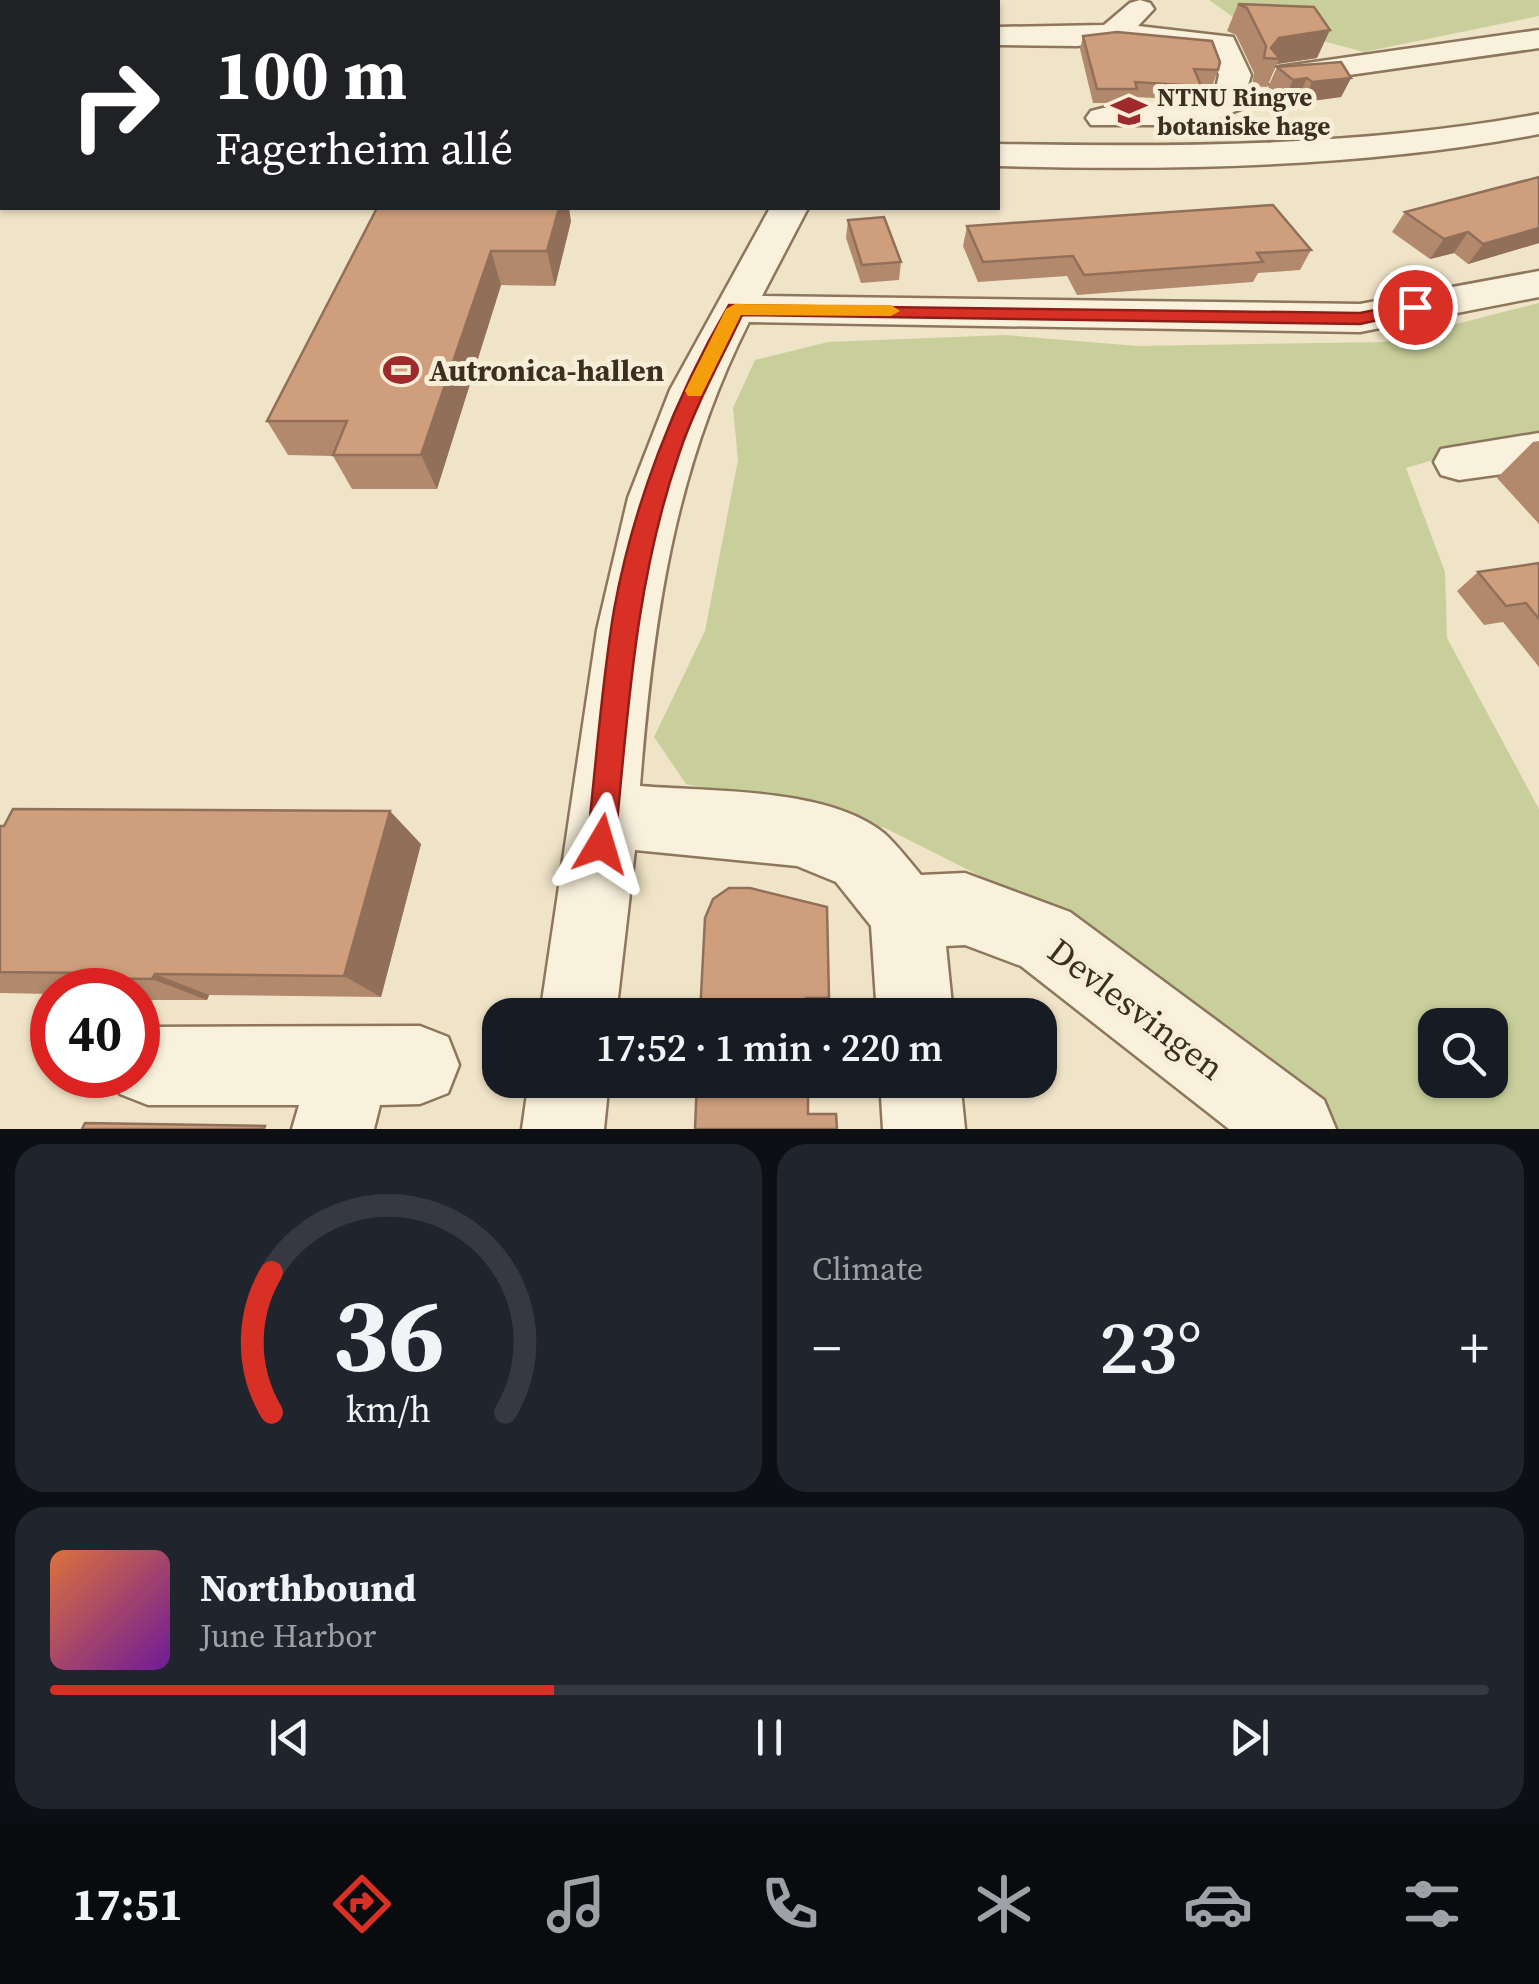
<!DOCTYPE html>
<html lang="en">
<head>
<meta charset="utf-8">
<style>
	:root { --surface:#171b24; --page:#20242c; --text:#f1f3f6; --muted:#9ea1a6; --line:#363941; --accent:#d93025 }
	body { margin:0; font-family:"Source Serif 4",serif; background:var(--page); color:var(--text); height:100vh; display:flex; flex-direction:column; font-size:38px; white-space:nowrap }
	* { box-sizing:border-box; margin:0 }
	p { font-size:32px; color:var(--muted) }
	.icon { flex:none; width:55px; height:55px; fill:none; stroke:currentColor; stroke-width:2; stroke-linecap:round; stroke-linejoin:round }
	.map { position:relative; height:1129px; overflow:hidden }
	.sheet { display:flex; flex-direction:column; gap:15px; padding:15px; background:#0d0f14; flex:1 }
	.sheet>* { flex:none }
	.guide { position:absolute; left:0px; top:0px; width:1000px; height:210px; box-shadow:0 2px 8px #0004; background:#202124; color:#fff; overflow:hidden }
	.controls { position:absolute; left:1418px; top:1008px; display:grid; gap:20px }
	.controls a { display:grid; place-items:center; width:90px; height:90px; border-radius:20px; background:var(--surface); box-shadow:0 2px 8px #0004; font-size:50px }
	.speed { position:absolute; left:30px; top:968px; display:flex; gap:20px; font-size:50px; font-weight:700; text-align:center }
	.speed>* { display:grid; place-content:center; width:130px; height:130px; border-radius:50%; background:var(--surface); box-shadow:0 2px 8px #0004; line-height:1 }
	.speed .limit { border:15px solid #d22; background:#fff; color:#111 }
	.pin { position:absolute; display:grid; place-items:center; width:85px; height:85px; color:#fff; margin:-42px; border:5px solid #fff; border-radius:50%; box-shadow:0 2px 10px #0007 }
	.me { position:absolute; width:110px; margin:-55px; rotate:7deg; stroke-linejoin:round; filter:drop-shadow(0 0 8px #0008) }
	.turn { display:flex; align-items:center; gap:35px; height:210px; padding:0 50px; font-size:45px }
	.turn .icon { width:130px; height:130px; stroke-width:2.5 }
	.turn b { display:block; font-size:70px; line-height:85px }
	.big { font-size:75px; font-weight:600; line-height:1.1 }
	.sheet .tile { flex:1; display:flex; flex-direction:column; justify-content:center; gap:15px; min-width:0; padding:0 35px; border-radius:30px; background:var(--page) }
	.sheet .dial { align-items:center; gap:0 }
	.dial svg { height:260px; overflow:visible; fill:none; stroke:var(--line); stroke-width:7; stroke-linecap:round; text-anchor:middle }
	.dial text { fill:var(--text); stroke:none }
	.song { display:flex; align-items:center; gap:30px }
	.cover { width:120px; height:120px; border-radius:15px; background:linear-gradient(135deg,hsl(20 70% 55%),hsl(280 70% 35%)) }
	.played { height:10px; border-radius:5px; background:linear-gradient(90deg,var(--accent) 35%,var(--line) 35%) }
	.keys { display:flex; justify-content:space-around; direction:ltr }
	.heat { display:flex; justify-content:space-between; align-items:center; font-size:55px; direction:ltr }
	.sheet .tiles { flex:1; display:grid; gap:15px; grid-template-columns:1fr 1fr }
	.tile:last-child { grid-column:span 2 }
	.trip { position:absolute; left:482px; top:998px; width:575px; height:100px; border-radius:30px; background:var(--surface); box-shadow:0 2px 8px #0004; font-weight:600; line-height:100px; text-align:center }
	.tabs { display:flex; height:160px; justify-content:space-around; align-items:center; background:#090b0e; color:var(--muted) }
	.tabs .icon { width:70px; height:70px }
	.tabs .current { color:var(--accent) }
	.tabs b { font-size:45px; color:var(--text) }
	.map>svg:first-child { display:block }
	.green { fill:#c9cf9b; fill-rule:evenodd }
	.lines { fill:none; stroke-linecap:round; stroke-linejoin:round }
	.minor-casing { stroke:#8d765c; stroke-width:5 }
	.minor { fill:#faf1dc; fill-rule:evenodd }
	.wall { fill:#b2896c }
	.shaded-wall { fill:#916f58 }
	.building { fill:#cf9f7d; stroke:#916f58; stroke-width:2.5 }
	.route { fill:#d93025; stroke:#8d1f18; stroke-width:2.5 }
	.slow { fill:#f59e0b }
	.labels { text-anchor:middle; dominant-baseline:central; stroke-width:10; stroke-linejoin:round; paint-order:stroke }
	.far-poi-label { font-size:25px; font-weight:bold; fill:#3d2e20; stroke:#f7eed8; text-anchor:start }
	.poi-label { font-size:30px; font-weight:bold; fill:#3d2e20; stroke:#f7eed8; text-anchor:start }
	.near-street-label { font-size:35px; fill:#3d2e20; stroke:#f7eed8 }
</style>
</head>
<body>
<div class="map">
<svg width="1539" height="1129" viewBox="0 0 1539 1129">
	<rect width="100%" height="100%" fill="#f0e4c8"/>
	<!-- green -->
	<g class="green">
		<path d="M0,0h823v2h-821v132z"/>
		<path d="M1209,0h330v16l-175,36 -131,-35z"/>
		<path d="M1539,303v139l-64,6 -69,20 39,104 2,66 92,171v320h-220l-307,-237 -127,-64 -199,-44 -32,-47 51,-106 33,-171 -5,-52 22,-48 73,-18 177,-7 133,11 247,-4zM1435,1025h55v55h-55z"/>
	</g>
	<g class="lines">
		<defs>
			<g id="minor">
				<rect x="883" y="0" width="28" height="2"/>
				<path d="M1140,0l10,3 4,6 -16,17 95,11 18,38 -10,34 -41,16h-109l-5,-7 5,-7 12,-3 91,-3 20,-8 5,-22 -9,-24 -97,-9 -36,4 -79,-1v-18l106,-2 26,-22z"/>
				<path d="M1539,30v18l-260,37 -11,-2 -5,-7 5,-7 11,-2z"/>
				<path d="M1539,114v20c-168,33 -370,37 -541,32v-22c179,3 365,3 541,-30z"/>
				<path d="M0,143l2,1v21h-2z"/>
				<path d="M770,208h38l-46,88 598,8 179,-33v26l-179,35 -611,-10c-76,151 -96,298 -109,464 70,6 189,1 245,48 13,12 25,28 36,41l44,-2 105,39 254,188 12,29h-107l-208,-163 -56,-21 -19,1 7,69h-76l-6,-89 -35,-44 -39,-16 -162,-16 -19,165h-76l57,-385 31,-132 42,-108z"/>
				<path d="M1539,433v36l-80,11 -18,-5 -7,-13 7,-13z"/>
				<path d="M420,1026l28,11 11,28 -11,28 -28,11 -40,1 -6,24h-82l7,-24h-151l-28,-11 -8,-19h26v-44l10,-4z"/>
				<path d="M529,1080h80l-5,49h-82z"/>
				<path d="M880,1080h80l5,49h-82z"/>
			</g>
		</defs>
		<!-- minor casing -->
		<use href="#minor" class="minor-casing"/>
		<!-- minor -->
		<use href="#minor" class="minor"/>
	</g>
	<!-- wall -->
	<g class="wall">
		<path d="M1238,4l76,3 3,51 -40,6 -10,23 -15,-1 2,-13 -18,-38 -9,-4z"/>
		<path d="M1083,36l135,34 -5,14h-13l1,2 -5,14 -61,-3 -2,6h-40l-13,-54z"/>
		<path d="M1277,67l74,11 -10,19 -38,5 -5,-4 -14,2 -16,-13z"/>
		<path d="M1539,177v66l-71,21 -14,-11 -24,6 -38,-27 13,-20z"/>
		<path d="M377,208l194,13 -16,65 -54,-1 -64,204h-85l-19,-33 -45,-1 -21,-34z"/>
		<path d="M848,220l53,42 -2,18 -38,3 -15,-45z"/>
		<path d="M967,226l344,24 -11,20 -42,3 -5,9 -176,13 -10,-19 -89,6 -15,-36z"/>
		<path d="M1539,441v83l-42,-46 36,-36z"/>
		<path d="M1539,563v104l-36,-45 -19,3 -27,-34 21,-19z"/>
		<path d="M0,826l421,18 -40,153 -172,-2 -2,5h-64l-5,-2v-8h-86v4l-52,-1z"/>
		<path d="M705,918l124,80 -3,13h-20z"/>
	</g>
	<!-- shaded-wall -->
	<g class="shaded-wall">
		<path d="M63,0h56l-3,2h-55z"/>
		<path d="M1330,30l-13,28 -40,6 3,-5 -9,-11 8,-10z"/>
		<path d="M2,52v56l-2,2v-56z"/>
		<path d="M1307,78l-9,20 -14,2 9,-20z"/>
		<path d="M1351,78l-10,19 -38,5 9,-20z"/>
		<path d="M559,208h10l2,13 -16,65 -8,-35z"/>
		<path d="M1539,228v15l-71,21 15,-20z"/>
		<path d="M1468,232l-14,21 -24,6 14,-20z"/>
		<path d="M491,251l10,34 -64,204 -16,-34z"/>
		<path d="M390,811l31,33 -40,153 -37,-21z"/>
		<path d="M155,974l54,21 -2,5 -55,-21z"/>
	</g>
	<!-- building -->
	<g class="building">
		<path d="M0,0h63l-2,2h-59v50l-2,2z"/>
		<path d="M613,0h55l-1,2h-55z"/>
		<path d="M1238,4l76,3 16,23 -51,8 -8,10 9,11 -16,-1 2,-12 -19,-38z"/>
		<path d="M1117,32l95,9 8,21 -2,8 -24,-1 7,17 -66,-4 2,7h-40l-14,-53z"/>
		<path d="M1341,62l10,16 -39,4 -5,-4 -14,2 -16,-13z"/>
		<path d="M1539,177v51l-56,16 -15,-12 -24,7 -39,-27z"/>
		<path d="M1273,205l38,45 -54,3 6,9 -179,13 -11,-19 -90,6 -16,-36z"/>
		<path d="M377,208h182l-12,43h-56l-70,204h-88l14,-34h-80z"/>
		<path d="M884,217l17,45 -39,3 -14,-45z"/>
		<path d="M1539,563v56l-13,-16 -20,3 -28,-34z"/>
		<path d="M13,809l377,2 -46,165 -189,-2 -3,5 -69,-1 3,-5 -86,-1v-146h4z"/>
		<path d="M729,888h21l77,19 2,91h-23v17h-106l5,-97 8,-19z"/>
		<path d="M697,1080h111v34h28l1,15h-142z"/>
		<path d="M85,1123l180,3 -1,3h-182z"/>
	</g>
	<!-- route -->
	<path class="route" d="M1415,302l9,5 -3,4 -61,13 -618,-9c-21,45 -47,91 -63,139 -44,127 -51,258 -64,390l-4,10 -10,4 -10,-4 -4,-10c9,-77 14,-157 27,-234 19,-105 61,-213 115,-305l631,8z"/>
	<!-- slow -->
	<path class="slow" d="M735,304l156,1 9,6 -9,5 -150,-1 -40,81h-13l-3,-5 41,-82z"/>
	<!-- icons -->
	<defs>
		<symbol id="university-bare" viewBox="-9 -9 18 18"><path d="M0-5L7-2L0 1L-7-2ZM-4 1L0 2.5L4 1V4Q0 6-4 4Z" fill="#9e2a2b" stroke="#f7eed8" stroke-width="2.5" paint-order="stroke"/></symbol>
		<symbol id="stadium-bare" viewBox="-9 -9 18 18"><path d="M0-5a6.5 5 0 1 0 0 10a6.5 5 0 1 0 0-10ZM-3.5-1.8h7v3.6h-7Z" fill="#9e2a2b" stroke="#f7eed8" stroke-width="2.5" paint-order="stroke"/></symbol>
	</defs>
	<g fill-rule="evenodd">
		<use href="#university-bare" x="1104" y="86" width="50" height="50"/>
		<use href="#stadium-bare" x="376" y="345" width="50" height="50"/>
	</g>
	<g class="labels">
		<!-- far-poi labels -->
		<g class="far-poi-label">
			<text x="1157" y="97">NTNU Ringve<tspan x="1157" dy="29">botaniske hage</tspan></text>
		</g>
		<!-- poi labels -->
		<g class="poi-label">
			<text x="429" y="370">Autronica-hallen</text>
		</g>
		<!-- near-street labels -->
		<g class="near-street-label">
			<text transform="translate(1136 1009) rotate(37)">Devlesvingen</text>
		</g>
	</g>
</svg>
<div class="controls">
<a><svg class="icon" aria-label="search" viewBox="0 0 24 24"><circle cx="10" cy="10" r="6"/><path d="M15 15l6 6"/></svg></a>
</div>
<div class="speed"><div class="limit">40</div></div>
<div class="pin" style="left:1415px;top:307px;background:#d93025"><svg class="icon" aria-label="arrive" viewBox="0 0 24 24"><path d="M6 21V4h12l-3 4 3 4H6"/></svg></div>
<svg class="me" style="left:601px;top:844px" viewBox="-20 -20 40 40"><path d="M0-17L14 15 0 8-14 15z" fill="#d93025" stroke="#fff" stroke-width="4"/></svg>
<div class="trip">17:52 · 1 min · 220 m</div>
<div class="guide">
<div class="turn"><svg class="icon" aria-label="right" viewBox="0 0 24 24"><path d="M7 20v-9h11M14 6l5 5-5 5"/></svg><div><b>100 m</b>Fagerheim allé</div></div>
</div>
</div>
<section class="sheet">
<div class="tiles">
<div class="tile dial"><svg viewBox="0 0 100 80">
<path d="M14 69A42 42 0 1 1 86 69"/>
<path d="M14 69A42 42 0 0 1 14 26" stroke="#d93025"/>
<text x="50" y="56" font-size="32" font-weight="700">36</text>
<text x="50" y="72" font-size="11">km/h</text>
</svg></div>
<div class="tile"><p>Climate</p>
<div class="heat"><a>−</a><b class="big">23°</b><a>+</a></div>
</div>
<div class="tile">
<div class="song"><i class="cover"></i><div><b>Northbound</b><p>June Harbor</p></div></div>
<div class="played"></div>
<div class="keys"><svg class="icon" aria-label="previous" viewBox="0 0 24 24"><path d="M18 5L8 12l10 7zM5 5v14"/></svg><svg class="icon" aria-label="pause" viewBox="0 0 24 24"><path d="M8 5v14M16 5v14"/></svg><svg class="icon" aria-label="next" viewBox="0 0 24 24"><path d="M6 5l10 7-10 7zM19 5v14"/></svg></div>
</div>
</div>
</section>
<nav class="tabs">
<b>17:51</b>
<svg class="icon current" aria-label="directions" viewBox="0 0 24 24"><path d="M12 3l9 9-9 9-9-9zM9 14v-3h6M13 9l2 2-2 2"/></svg>
<svg class="icon" aria-label="music" viewBox="0 0 24 24"><path d="M9 18V5l10-2v13"/><circle cx="6" cy="18" r="3"/><circle cx="16" cy="16" r="3"/></svg>
<svg class="icon" aria-label="phone" viewBox="0 0 24 24"><path d="M5 4h4l2 5-3 2q2 4 5 5l2-3 5 2v4C11 20 4 13 5 4z"/></svg>
<svg class="icon" aria-label="climate" viewBox="0 0 24 24"><path d="M12 3v18M4 7l16 10M4 17L20 7"/></svg>
<svg class="icon" aria-label="car" viewBox="0 0 24 24"><path d="M5 17H2v-5l4-1 3-4h7l3 4 3 1v5h-3M9 17h6M6 11h13"/><circle cx="7" cy="17" r="2"/><circle cx="17" cy="17" r="2"/></svg>
<svg class="icon" aria-label="filters" viewBox="0 0 24 24"><path d="M4 7h16M4 17h16"/><circle cx="9" cy="7" r="2"/><circle cx="15" cy="17" r="2"/></svg>
</nav>
</body>
</html>
